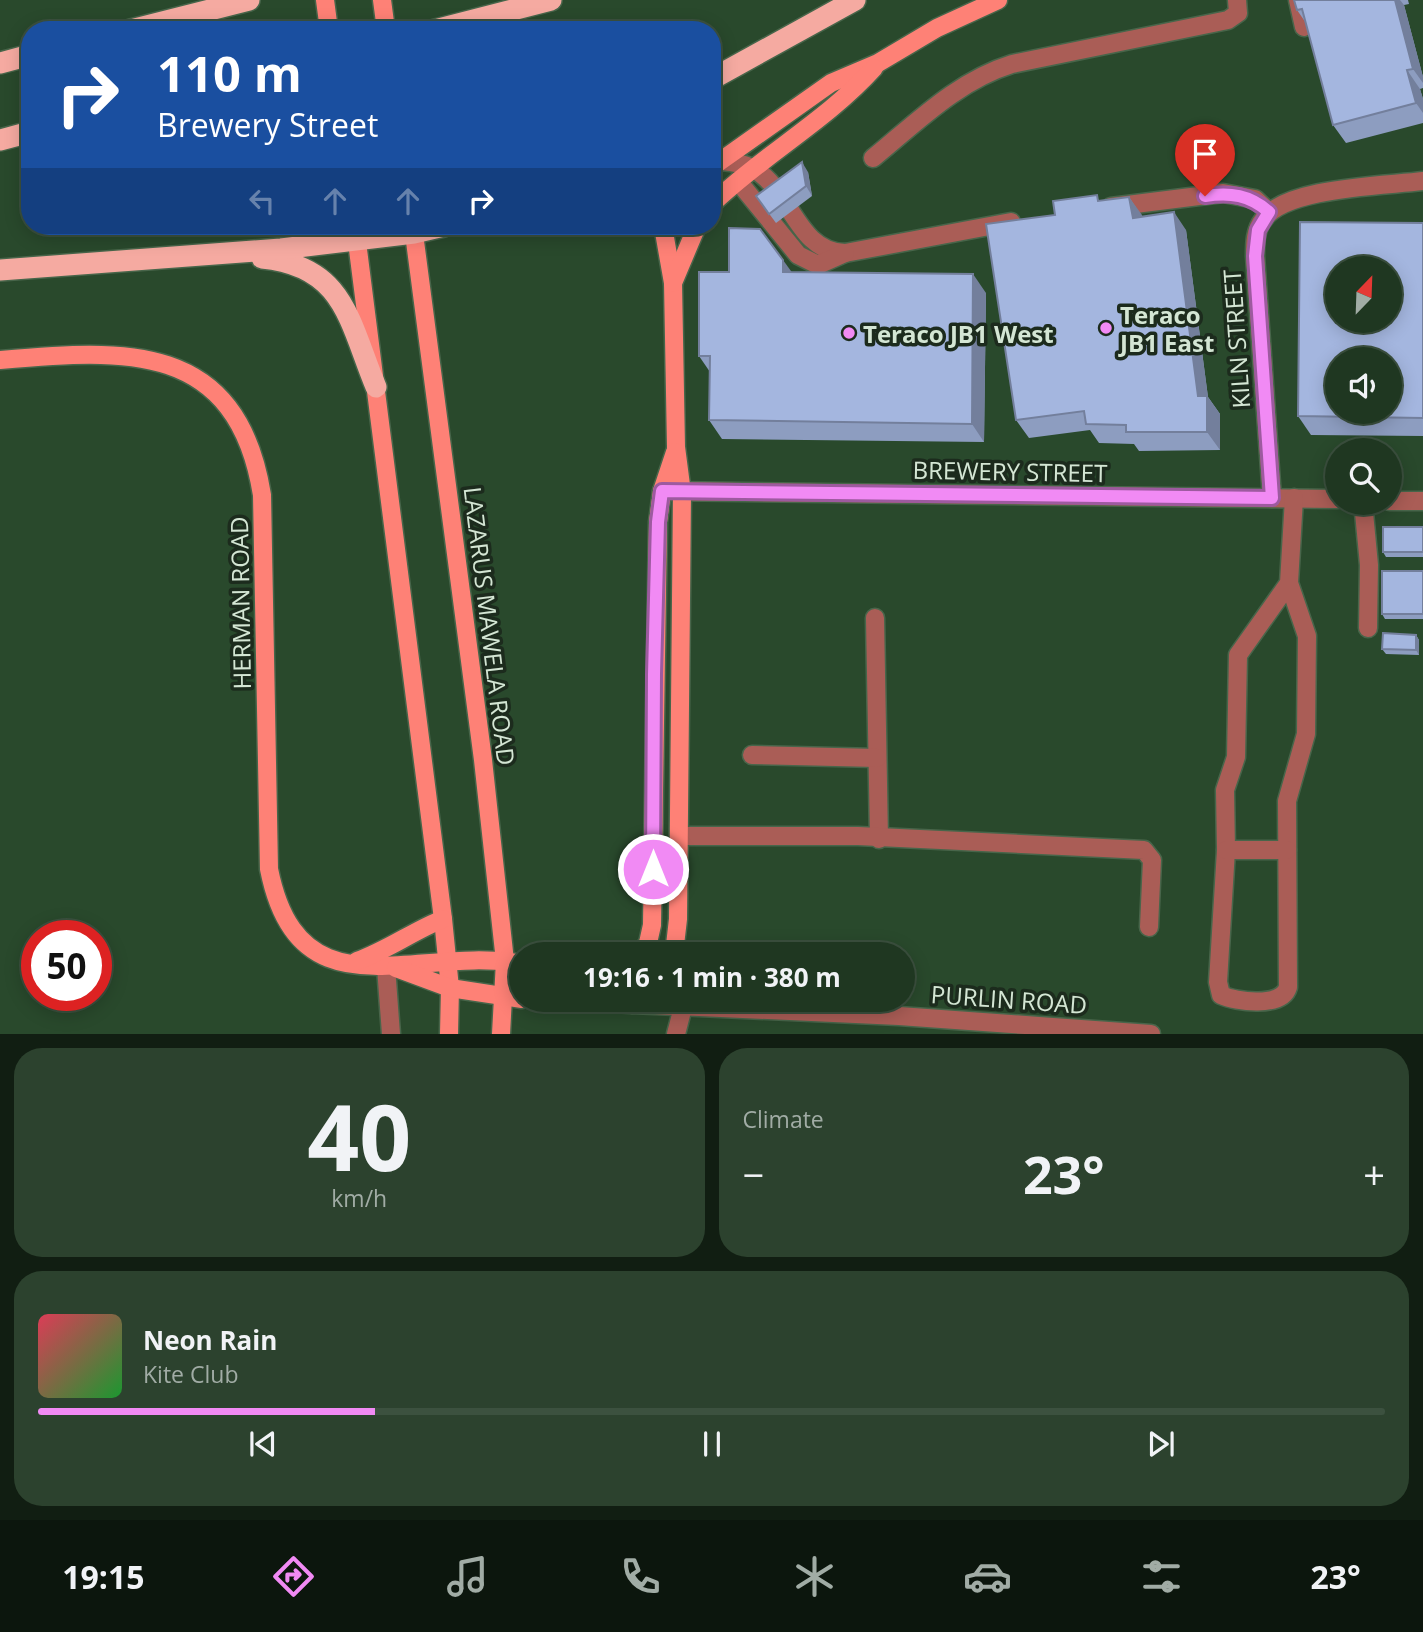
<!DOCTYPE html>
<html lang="en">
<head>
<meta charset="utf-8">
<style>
	:root { --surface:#1f3721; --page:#2c422e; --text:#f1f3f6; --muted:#a1aca5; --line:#3c513f; --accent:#f18af4 }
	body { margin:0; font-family:"Open Sans",sans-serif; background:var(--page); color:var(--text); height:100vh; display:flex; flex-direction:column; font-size:26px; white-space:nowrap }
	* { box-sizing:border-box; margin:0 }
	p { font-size:23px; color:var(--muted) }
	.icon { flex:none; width:38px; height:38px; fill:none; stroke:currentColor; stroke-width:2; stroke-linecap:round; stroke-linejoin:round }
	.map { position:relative; height:1034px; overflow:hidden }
	.panel { display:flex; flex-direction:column; gap:14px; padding:14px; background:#111e12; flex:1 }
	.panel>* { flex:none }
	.guide { position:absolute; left:21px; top:21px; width:700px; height:214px; border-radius:28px; box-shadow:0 4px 18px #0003,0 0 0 2px var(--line); background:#1a4fa0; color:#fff; overflow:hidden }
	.needle { width:46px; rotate:23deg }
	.controls { position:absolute; left:1325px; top:256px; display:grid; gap:14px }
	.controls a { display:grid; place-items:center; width:77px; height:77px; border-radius:50%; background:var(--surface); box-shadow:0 4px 18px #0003,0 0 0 2px var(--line); font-size:35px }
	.speed { position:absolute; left:21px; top:920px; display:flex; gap:14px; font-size:35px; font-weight:700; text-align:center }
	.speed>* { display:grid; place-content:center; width:91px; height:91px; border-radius:50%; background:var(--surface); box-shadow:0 4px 18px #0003,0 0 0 2px var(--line); line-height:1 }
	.speed .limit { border:10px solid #d22; background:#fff; color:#111 }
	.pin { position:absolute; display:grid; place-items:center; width:60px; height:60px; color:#fff; margin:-72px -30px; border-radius:50% 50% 50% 0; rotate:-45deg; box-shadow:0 0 7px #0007 }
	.pin .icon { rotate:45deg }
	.me { position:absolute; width:77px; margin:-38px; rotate:0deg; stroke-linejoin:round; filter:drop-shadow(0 0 5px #0008) }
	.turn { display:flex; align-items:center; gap:24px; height:147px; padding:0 21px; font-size:32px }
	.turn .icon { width:91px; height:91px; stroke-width:2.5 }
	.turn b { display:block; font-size:49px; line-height:60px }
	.lanes { display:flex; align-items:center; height:66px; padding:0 21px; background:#0003; justify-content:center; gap:35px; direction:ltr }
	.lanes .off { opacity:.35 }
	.big { font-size:52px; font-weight:700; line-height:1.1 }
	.panel .card { flex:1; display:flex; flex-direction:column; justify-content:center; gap:10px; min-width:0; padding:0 24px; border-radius:28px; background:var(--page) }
	.panel .dial { align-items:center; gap:0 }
	.dial b { font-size:91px; line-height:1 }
	.song { display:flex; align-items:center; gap:21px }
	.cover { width:84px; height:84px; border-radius:10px; background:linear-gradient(135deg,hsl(350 70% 55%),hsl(130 70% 35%)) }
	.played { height:7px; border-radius:4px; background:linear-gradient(90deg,var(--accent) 25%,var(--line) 25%) }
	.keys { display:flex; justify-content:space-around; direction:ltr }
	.heat { display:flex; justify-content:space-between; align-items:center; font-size:38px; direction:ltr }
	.panel .tiles { flex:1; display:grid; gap:14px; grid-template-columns:1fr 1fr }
	.card:last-child { grid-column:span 2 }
	.trip { position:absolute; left:509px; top:942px; width:406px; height:70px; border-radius:35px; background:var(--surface); box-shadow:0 4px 18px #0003,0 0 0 2px var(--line); font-weight:700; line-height:70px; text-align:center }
	.menu { display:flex; height:112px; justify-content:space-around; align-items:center; background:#0c160d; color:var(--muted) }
	.menu .icon { width:49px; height:49px }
	.menu .on { color:var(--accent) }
	.menu b { font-size:32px; color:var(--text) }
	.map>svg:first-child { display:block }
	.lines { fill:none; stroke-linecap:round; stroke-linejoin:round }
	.minor-casing { stroke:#48654a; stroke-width:21 }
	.major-casing { stroke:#48654a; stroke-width:21 }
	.highway-casing { stroke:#48654a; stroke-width:24 }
	.minor { stroke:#aa5d56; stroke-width:18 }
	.major { stroke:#fe8176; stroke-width:18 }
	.highway { stroke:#f5aaa1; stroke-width:21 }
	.wall { fill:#8d9dc0 }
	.shaded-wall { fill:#737f9c }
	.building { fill:#a4b6df; stroke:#737f9c; stroke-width:2; fill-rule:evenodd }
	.route-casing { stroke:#9d5a9f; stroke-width:18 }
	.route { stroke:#f18af4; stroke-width:12 }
	.poi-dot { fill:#f18af4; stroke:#1c2b1d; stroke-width:2.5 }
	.labels { text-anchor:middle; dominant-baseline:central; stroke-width:7; stroke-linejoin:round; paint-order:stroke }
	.poi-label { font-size:24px; font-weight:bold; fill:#d4e6d4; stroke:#1c2b1d; text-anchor:start }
	.street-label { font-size:24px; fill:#d4e6d4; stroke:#1c2b1d }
</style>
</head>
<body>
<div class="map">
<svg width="1423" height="1034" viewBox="0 0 1423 1034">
	<rect width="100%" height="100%" fill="#29492c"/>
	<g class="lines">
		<defs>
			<g id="minor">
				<path d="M1298,0l6,27"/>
				<path d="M873,158c43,-35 84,-77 139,-94l216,-44 10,-7 -1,-13"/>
				<path d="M721,161c10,1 21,2 31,7 39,20 44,84 93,85l166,-31"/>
				<path d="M738,181l60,74 20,10 27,-12"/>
				<path d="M1111,207l112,-14 32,6 14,13"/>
				<path d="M662,491l675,8"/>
				<path d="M1272,498l-17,-242c0,-12 0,-26 8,-36 21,-33 122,-34 160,-39"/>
				<path d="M1390,501h33"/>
				<path d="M1363,502l6,63 -1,63"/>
				<path d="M1289,583l18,53 -1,98 -19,67 1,186c-6,21 -52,15 -67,8l-3,-13 8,-132 -1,-60 11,-33 2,-102 51,-72 5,-85"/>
				<path d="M875,618l4,221"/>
				<path d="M752,755l125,3"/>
				<path d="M679,836h179l286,14 8,10 -3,67"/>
				<path d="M1226,850h61"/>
				<path d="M386,967l5,67"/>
				<path d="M632,1004l267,12 252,18"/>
				<path d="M676,1034l7,-27"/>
			</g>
			<g id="major">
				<path d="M325,0l4,30"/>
				<path d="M382,0l4,30"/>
				<path d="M712,167l119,-84 47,-20 59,-35 61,-28"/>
				<path d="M712,204c51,-49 114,-83 162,-136"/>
				<path d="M355,226l88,693 7,69 -1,46"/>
				<path d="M413,226l70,534 22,201 -4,73"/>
				<path d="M666,226l-2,6 9,51 3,164 6,46 -4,426 -4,35"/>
				<path d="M673,283l24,-57"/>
				<path d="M0,360c124,-11 237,-20 262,135l7,374c30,151 148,75 253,95"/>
				<path d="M640,954l8,-11 4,-18 6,-403 4,-31 13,-39"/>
				<path d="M357,961c31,-11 56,-30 86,-42"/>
				<path d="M396,968l54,20 72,11"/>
				<path d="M528,999l104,5 9,-5"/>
			</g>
			<g id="highway">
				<path d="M131,30l118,-30"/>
				<path d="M435,30l116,-30"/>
				<path d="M0,63l30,-8"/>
				<path d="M712,79l143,-79"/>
				<path d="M0,140l30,-8"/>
				<path d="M262,258c83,8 87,64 114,129"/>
				<path d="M0,270l281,-21 133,-16 30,-7"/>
			</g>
		</defs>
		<!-- minor casing -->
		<use href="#minor" class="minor-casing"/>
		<!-- major casing -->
		<use href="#major" class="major-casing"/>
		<!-- highway casing -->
		<use href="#highway" class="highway-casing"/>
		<!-- minor -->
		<use href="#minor" class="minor"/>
		<!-- major -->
		<use href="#major" class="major"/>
		<!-- highway -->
		<use href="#highway" class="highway"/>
	</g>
	<!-- wall -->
	<g class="wall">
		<path d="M1294,0h114l1,4 -5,1 19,72v11l-3,1 3,10v24l-77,20 -13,-18 -27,-102 -9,-13z"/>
		<path d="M808,172l4,24 -36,27 -20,-27z"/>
		<path d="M1129,197l13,20 44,13 22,167 12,17v36l-81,1 -5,-7 -35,-1 -9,-13 -61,8 -13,-18 84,-219z"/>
		<path d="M1423,223v213l-112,-1 -13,-19z"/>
		<path d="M791,272l195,21 -2,149 -262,-3 -13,-19 1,-48 -11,-16z"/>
		<path d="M1423,527v30h-37l-3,-5z"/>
		<path d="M1423,571v48h-38l-3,-5z"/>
		<path d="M1416,635l3,5v15l-33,-1 -4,-5z"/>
	</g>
	<!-- shaded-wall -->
	<g class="shaded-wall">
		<path d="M1395,0h5l4,5 19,72v6l-10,-14z"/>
		<path d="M1407,70l13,19 3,10v14l-7,-10z"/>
		<path d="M802,162l6,10 4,24 -6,-10z"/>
		<path d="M1129,197l13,18 4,21 -13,-18z"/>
		<path d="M1174,212l12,18 22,167 12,17v36l-13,-18 -9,-36z"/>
		<path d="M783,260l13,18 -13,-6z"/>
		<path d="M973,274l13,19 -2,149 -12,-18z"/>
		<path d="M1416,635l3,5v15l-3,-5z"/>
	</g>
	<!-- building -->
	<g class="building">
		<path d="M1294,0h101l18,69 -6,1 9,33 -83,22 -31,-116 -5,1z"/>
		<path d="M802,162l4,24 -37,28 -13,-18z"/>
		<path d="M1097,195l1,6 31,-4 4,21 41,-6 24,184h9v36h-81v-7l-40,-1 -2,-13 -68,9 -30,-196 69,-9 -2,-14z"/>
		<path d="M1300,222l123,1v195l-125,-2zM1337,268h53v52h-53zM1337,359h53v52h-53z"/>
		<path d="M729,228l31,1 23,31v12l190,2 -1,150 -263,-4 1,-64h-11v-84h30z"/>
		<rect x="1383" y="527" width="40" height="25"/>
		<rect x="1382" y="571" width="41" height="43"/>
		<path d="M1383,633l33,2v15l-34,-1z"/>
	</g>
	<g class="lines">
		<defs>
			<path id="route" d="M653,869l1,-195 4,-152 4,-31 610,7 -17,-242 3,-26 11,-18c-19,-17 -39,-20 -64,-16"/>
		</defs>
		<!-- route casing -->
		<use href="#route" class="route-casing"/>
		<!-- route -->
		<use href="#route" class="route"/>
	</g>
	<!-- markers -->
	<g class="poi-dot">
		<circle cx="1106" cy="328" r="7"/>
		<circle cx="849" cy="333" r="7"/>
	</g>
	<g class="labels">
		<!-- poi labels -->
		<g class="poi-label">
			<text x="1120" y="314">Teraco<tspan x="1120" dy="28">JB1 East</tspan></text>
			<text x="863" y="333">Teraco JB1 West</text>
		</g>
		<!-- street labels -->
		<g class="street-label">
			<text transform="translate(1236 339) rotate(-94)">KILN STREET</text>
			<text transform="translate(1010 471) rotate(1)">BREWERY STREET</text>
			<text transform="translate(240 603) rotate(-91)">HERMAN ROAD</text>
			<text transform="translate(490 626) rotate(83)">LAZARUS MAWELA ROAD</text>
			<text transform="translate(1009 999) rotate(4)">PURLIN ROAD</text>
		</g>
	</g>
</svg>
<div class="controls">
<a><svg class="needle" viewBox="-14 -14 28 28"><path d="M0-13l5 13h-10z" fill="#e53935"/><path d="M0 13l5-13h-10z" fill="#a1aca5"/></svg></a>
<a><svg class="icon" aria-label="sound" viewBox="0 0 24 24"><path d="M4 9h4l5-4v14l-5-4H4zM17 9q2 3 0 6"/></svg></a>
<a><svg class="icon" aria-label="search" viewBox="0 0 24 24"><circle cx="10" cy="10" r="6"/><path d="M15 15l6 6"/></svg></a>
</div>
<div class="speed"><div class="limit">50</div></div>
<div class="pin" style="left:1205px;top:196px;background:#d93025"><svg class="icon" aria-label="arrive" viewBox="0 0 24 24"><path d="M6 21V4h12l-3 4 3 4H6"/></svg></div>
<svg class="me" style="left:653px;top:869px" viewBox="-20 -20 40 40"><circle r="17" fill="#f18af4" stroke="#fff" stroke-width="3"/><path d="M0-11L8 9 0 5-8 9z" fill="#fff"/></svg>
<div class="trip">19:16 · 1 min · 380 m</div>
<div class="guide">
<div class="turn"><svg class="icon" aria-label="right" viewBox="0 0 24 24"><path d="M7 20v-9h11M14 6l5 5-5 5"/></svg><div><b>110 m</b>Brewery Street</div></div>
<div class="lanes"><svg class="icon off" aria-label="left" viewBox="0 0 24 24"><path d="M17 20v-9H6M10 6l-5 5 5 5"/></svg><svg class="icon off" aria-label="ahead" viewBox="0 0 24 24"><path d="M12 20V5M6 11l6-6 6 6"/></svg><svg class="icon off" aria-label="ahead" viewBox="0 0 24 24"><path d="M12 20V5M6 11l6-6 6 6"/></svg><svg class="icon" aria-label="right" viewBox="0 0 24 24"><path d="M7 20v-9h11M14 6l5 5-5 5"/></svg></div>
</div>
</div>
<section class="panel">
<div class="tiles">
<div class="card dial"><b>40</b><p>km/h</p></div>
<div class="card"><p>Climate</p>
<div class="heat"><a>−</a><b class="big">23°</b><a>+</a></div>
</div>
<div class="card">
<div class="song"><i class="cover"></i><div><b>Neon Rain</b><p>Kite Club</p></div></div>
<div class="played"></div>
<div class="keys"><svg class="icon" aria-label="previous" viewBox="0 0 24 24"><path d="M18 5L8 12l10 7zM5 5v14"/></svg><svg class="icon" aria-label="pause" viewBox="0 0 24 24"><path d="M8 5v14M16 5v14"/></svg><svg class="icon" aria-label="next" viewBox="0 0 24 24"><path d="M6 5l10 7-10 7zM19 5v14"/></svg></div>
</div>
</div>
</section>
<nav class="menu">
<b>19:15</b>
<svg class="icon on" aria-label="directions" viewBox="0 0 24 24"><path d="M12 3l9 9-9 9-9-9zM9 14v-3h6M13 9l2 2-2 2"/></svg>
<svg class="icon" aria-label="music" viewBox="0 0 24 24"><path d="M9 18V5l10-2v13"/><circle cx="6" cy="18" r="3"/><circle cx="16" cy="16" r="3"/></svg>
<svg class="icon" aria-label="phone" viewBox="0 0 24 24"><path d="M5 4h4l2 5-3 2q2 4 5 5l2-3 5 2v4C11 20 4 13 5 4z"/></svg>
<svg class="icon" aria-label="climate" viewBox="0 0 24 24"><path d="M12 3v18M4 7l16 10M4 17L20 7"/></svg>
<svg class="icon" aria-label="car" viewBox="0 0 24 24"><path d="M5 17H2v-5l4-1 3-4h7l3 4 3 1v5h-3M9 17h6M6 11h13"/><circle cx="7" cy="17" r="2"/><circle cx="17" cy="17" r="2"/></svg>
<svg class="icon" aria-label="filters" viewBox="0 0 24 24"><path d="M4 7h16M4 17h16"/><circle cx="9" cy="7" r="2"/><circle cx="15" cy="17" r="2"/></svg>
<b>23°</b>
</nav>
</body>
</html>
